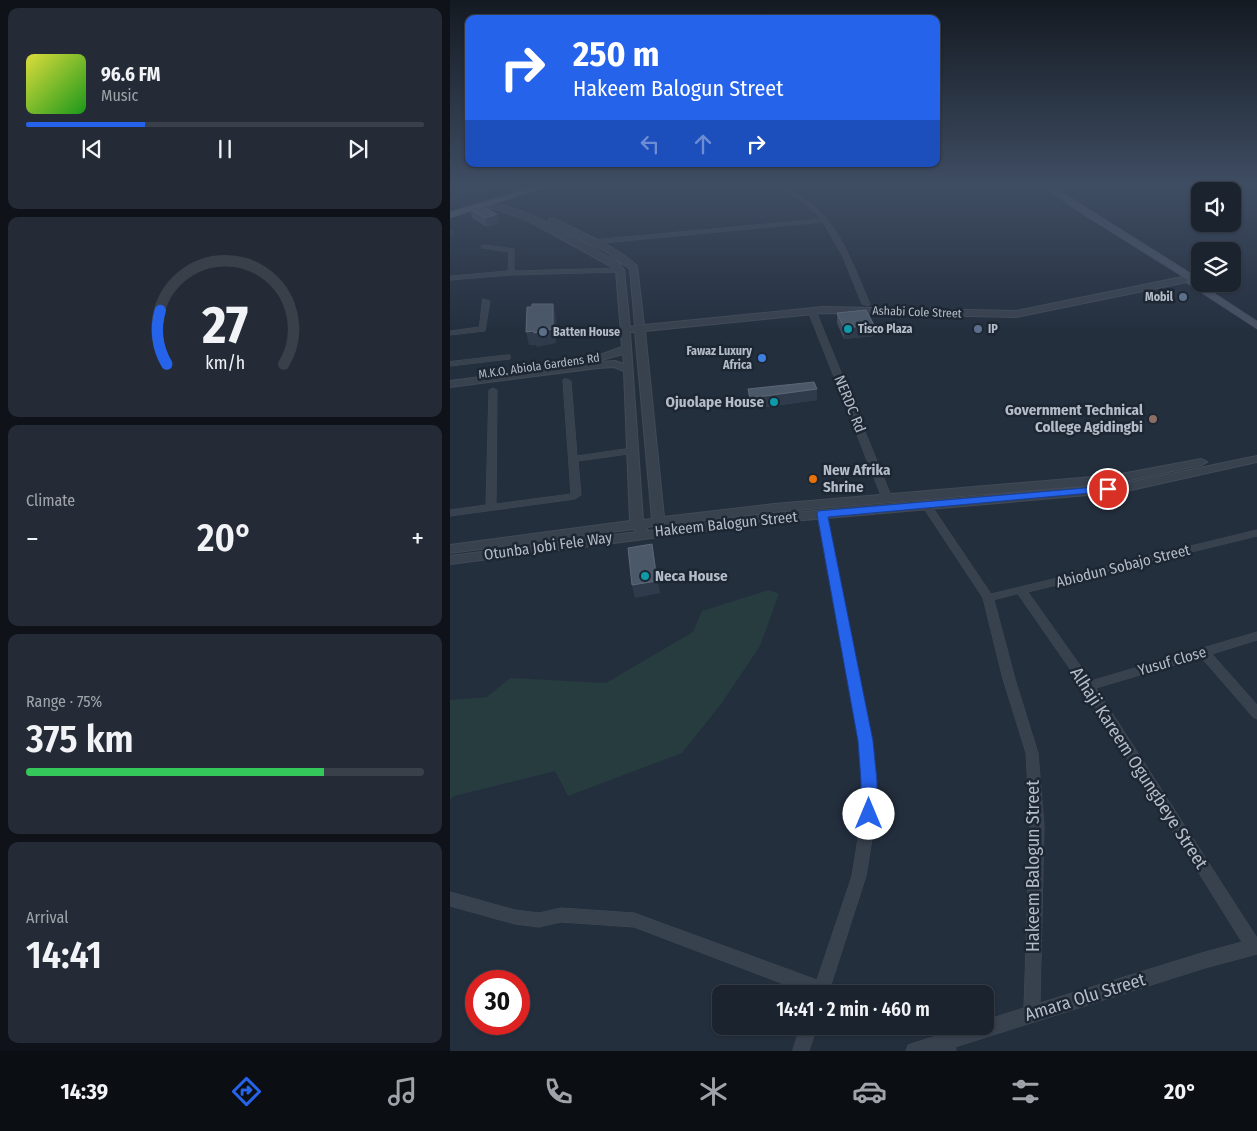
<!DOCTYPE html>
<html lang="en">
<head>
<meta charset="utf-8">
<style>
	:root { --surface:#1b232e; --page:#242b36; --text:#f1f3f6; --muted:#a0a4aa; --line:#39404a; --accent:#2563eb }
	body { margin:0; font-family:"Fira Sans Condensed",sans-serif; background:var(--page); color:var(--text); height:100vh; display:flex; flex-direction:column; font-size:19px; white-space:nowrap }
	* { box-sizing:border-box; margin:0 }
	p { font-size:16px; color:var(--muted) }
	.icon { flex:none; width:28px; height:28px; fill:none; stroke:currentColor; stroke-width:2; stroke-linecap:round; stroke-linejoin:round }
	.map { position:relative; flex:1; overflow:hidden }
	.panel { display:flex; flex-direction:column; gap:8px; padding:8px; background:#0f1319; width:450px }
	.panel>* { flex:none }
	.guide { position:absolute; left:15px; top:15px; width:475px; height:152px; border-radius:10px; box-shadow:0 1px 4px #0004,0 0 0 1px var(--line); background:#2563eb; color:#fff; overflow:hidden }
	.buttons { position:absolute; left:741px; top:182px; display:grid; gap:10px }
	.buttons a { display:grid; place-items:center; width:50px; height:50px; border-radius:10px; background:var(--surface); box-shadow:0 1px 4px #0004,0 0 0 1px var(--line); font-size:25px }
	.speed { position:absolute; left:15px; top:970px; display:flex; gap:10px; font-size:25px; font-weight:700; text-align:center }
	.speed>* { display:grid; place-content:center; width:65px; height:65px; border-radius:50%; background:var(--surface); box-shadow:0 1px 4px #0004,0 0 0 1px var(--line); line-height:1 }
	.speed .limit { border:8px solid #d22; background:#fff; color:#111 }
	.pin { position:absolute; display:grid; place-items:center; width:42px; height:42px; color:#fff; margin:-21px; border:2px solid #fff; border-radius:50%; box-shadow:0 1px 5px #0007 }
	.me { position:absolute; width:55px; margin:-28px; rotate:0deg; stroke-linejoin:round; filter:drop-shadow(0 0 4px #0008) }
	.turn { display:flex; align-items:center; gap:18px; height:105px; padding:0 25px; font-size:22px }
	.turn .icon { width:65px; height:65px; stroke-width:2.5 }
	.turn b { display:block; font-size:35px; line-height:42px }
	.lanes { display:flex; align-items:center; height:48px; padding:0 25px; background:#0003; justify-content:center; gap:25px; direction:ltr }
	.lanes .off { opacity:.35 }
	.big { font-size:38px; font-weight:600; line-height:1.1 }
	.panel .card { flex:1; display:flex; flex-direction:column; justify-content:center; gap:8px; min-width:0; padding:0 18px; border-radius:10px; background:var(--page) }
	.panel .dial { align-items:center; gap:0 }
	.dial svg { height:130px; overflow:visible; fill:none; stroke:var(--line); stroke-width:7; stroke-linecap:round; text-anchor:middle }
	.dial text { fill:var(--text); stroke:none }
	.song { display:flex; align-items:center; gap:15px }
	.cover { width:60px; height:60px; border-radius:8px; background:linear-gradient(135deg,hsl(60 70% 55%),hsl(120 70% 35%)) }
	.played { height:5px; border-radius:2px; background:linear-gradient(90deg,var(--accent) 30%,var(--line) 30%) }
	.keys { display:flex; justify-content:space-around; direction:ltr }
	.heat { display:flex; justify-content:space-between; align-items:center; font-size:28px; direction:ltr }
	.charge { height:8px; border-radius:4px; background:linear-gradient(90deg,#34c759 75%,var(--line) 0) }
	.trip { position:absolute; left:262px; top:985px; width:282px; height:50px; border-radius:10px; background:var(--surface); box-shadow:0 1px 4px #0004,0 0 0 1px var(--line); font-weight:600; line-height:50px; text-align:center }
	.menu { display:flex; height:80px; justify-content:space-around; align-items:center; background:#0b0e12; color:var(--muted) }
	.menu .icon { width:35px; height:35px }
	.menu .current { color:var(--accent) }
	.menu b { font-size:22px; color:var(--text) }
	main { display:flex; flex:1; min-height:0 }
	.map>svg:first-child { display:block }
	.green { fill:#263c3f }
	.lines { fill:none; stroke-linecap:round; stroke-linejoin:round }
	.minor-casing { stroke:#414a57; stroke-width:1 }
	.tertiary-casing { stroke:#414a57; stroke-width:2 }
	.secondary-casing { stroke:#414a57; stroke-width:1 }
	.primary-casing { stroke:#414a57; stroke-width:1 }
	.minor { fill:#38414e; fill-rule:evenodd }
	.tertiary { fill:#38414e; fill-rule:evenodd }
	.secondary { fill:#465061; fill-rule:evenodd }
	.primary { fill:#56606e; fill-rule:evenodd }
	.wall { fill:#3f4b5c }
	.shaded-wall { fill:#2f3b4b }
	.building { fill:#4b5868; stroke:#5c6777 }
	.route { fill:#2563eb; stroke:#184099 }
	.service-dot { fill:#5c6f8a; stroke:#1d2633; stroke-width:2 }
	.culture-dot { fill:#0f9aa8; stroke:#1d2633; stroke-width:2 }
	.shop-dot { fill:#3f7fe0; stroke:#1d2633; stroke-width:2 }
	.education-dot { fill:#8d6e63; stroke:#1d2633; stroke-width:2 }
	.food-dot { fill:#e8710a; stroke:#1d2633; stroke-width:2 }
	.labels { text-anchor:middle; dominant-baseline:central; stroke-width:5; stroke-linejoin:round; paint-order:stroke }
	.far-poi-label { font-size:12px; font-weight:bold; fill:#b4bcc9; stroke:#1d2633; text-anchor:start }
	.far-street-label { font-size:12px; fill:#b4bcc9; stroke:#1d2633 }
	.poi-label { font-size:15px; font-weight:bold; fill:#b4bcc9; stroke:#1d2633; text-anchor:end }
	.street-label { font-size:15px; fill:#b4bcc9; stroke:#1d2633 }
	.near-street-label { font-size:18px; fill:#b4bcc9; stroke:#1d2633 }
</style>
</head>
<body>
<main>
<section class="panel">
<div class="card">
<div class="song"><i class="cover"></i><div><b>96.6 FM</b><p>Music</p></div></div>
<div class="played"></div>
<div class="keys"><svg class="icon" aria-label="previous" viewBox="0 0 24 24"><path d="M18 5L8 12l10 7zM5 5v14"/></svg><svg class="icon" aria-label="pause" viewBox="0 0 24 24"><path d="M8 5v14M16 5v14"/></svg><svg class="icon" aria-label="next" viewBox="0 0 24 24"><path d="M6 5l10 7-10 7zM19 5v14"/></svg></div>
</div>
<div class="card dial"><svg viewBox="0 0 100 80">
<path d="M14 69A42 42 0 1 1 86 69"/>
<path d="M14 69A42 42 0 0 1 10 36" stroke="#2563eb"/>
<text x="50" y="56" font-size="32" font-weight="700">27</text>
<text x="50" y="72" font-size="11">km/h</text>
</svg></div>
<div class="card"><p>Climate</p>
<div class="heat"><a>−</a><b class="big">20°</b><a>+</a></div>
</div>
<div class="card"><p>Range · 75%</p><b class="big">375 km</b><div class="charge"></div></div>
<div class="card"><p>Arrival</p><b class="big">14:41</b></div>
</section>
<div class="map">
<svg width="807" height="1051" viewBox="0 0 807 1051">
	<rect width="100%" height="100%" fill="#242f3e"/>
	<!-- green -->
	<path class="green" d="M319,590l10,4 -19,52 -39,58 -39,49 -114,43 -13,-25 -101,25 -4,4v-100l37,-3 23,-19 96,5 87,-51 9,-21z"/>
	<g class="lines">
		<defs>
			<g id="minor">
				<path d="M322,184c9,0 17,5 25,10 41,23 55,69 73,110l-1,2 -7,-2 -19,-47 -20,-35 -231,22 -3,-2 3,-2 229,-21 -18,-17z"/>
				<path d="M34,245l30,4v22l106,-3 3,2 -3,2 -109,3 -61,5v-4l58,-5 1,-19 -27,-4 -1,-1z"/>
				<path d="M33,299l7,2 -5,30 -35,4v-4l29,-4z"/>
				<path d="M359,309l7,2 76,187 -2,2 -3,1 -5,-3 -74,-187z"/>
				<path d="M57,355h3v4l-60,7v-4z"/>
				<path d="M114,379h3l4,2 6,75 55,-8 5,3 -2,2 -57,8 3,34 -6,4 -125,17v-6l36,-5 3,-115 4,-2 4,2 -1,114 75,-10 -8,-113z"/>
				<path d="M476,501l3,1 62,92 266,-64v6l-229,56 63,89 166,-49v8l-45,14 45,51v14l-4,-2 -52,-60 -105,31 161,250v16l-52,14 -250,79 1,4h-50l2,-6 6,-2 53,-17h19v-6l38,-12 6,-182 -4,-73 -23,-74 -20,-81 -62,-94zM568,594l66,95 158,253 -37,10 -165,51 4,-177 -6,-73 -23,-74 -21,-79z"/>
				<path d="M372,511l5,3 44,227 5,40v33l-10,62 -38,118h-18l-176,-67 -73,-5 -22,5 -24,-3 -65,-18v-14l65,18 24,3 22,-5 73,5 183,67 35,-104 10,-62v-33l-3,-40 -42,-227z"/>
				<path d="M351,1026h16l-8,25h-16z"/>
			</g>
			<path id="tertiary" d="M27,204c40,-6 109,40 143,60l4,6 6,57 5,-1 -5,-57 -25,-18 -56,-28v-4h6c27,14 59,26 82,47l7,59 179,-18 193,4 176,-36 4,3 -4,3 -176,36 -193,-4 -178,18 19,186 110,-13 342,-29 85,-16 6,3 -6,3 -85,18 -342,29 -128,15 2,4 122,-16 352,-31 135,-28v6l-135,30 -352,31 -320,41v-8l187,-24 -3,-3 -184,24v-8l180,-24 -6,-150 -10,-4 -16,1 -148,19v-6l148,-19 17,-1 9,3 -1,-10 -29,8 -5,-3 33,-12 -6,-77 -2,-2 -89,-49 -30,-10 -18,-1zM180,332h5l17,187 -9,1z"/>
			<path id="secondary" d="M590,184h9l151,95v5h4l-2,1 55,36v8l-69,-45 -2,-2 2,-2 -109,-68z"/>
			<path id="primary" d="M94,184h13l-107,34v-6z"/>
		</defs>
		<!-- minor casing -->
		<use href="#minor" class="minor-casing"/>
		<!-- tertiary casing -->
		<use href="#tertiary" class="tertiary-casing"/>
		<!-- secondary casing -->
		<use href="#secondary" class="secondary-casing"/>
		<!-- primary casing -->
		<use href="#primary" class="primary-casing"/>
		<!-- minor -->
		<use href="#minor" class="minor"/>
		<!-- tertiary -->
		<use href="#tertiary" class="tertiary"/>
		<!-- secondary -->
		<use href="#secondary" class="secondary"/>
		<!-- primary -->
		<use href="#primary" class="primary"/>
	</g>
	<!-- wall -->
	<g class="wall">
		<path d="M20,209l27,5 2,9 -12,4 -15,-9z"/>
		<path d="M387,313l37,23 -30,3 -7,-16z"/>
		<path d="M298,389h69v11l-66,9 -2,-9z"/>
	</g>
	<!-- shaded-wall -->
	<g class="shaded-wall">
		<path d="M23,184h40l-63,19v-12z"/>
		<path d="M47,214l2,9 -12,4 -2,-9z"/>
		<path d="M3,229l1,6 -4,1v-6z"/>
		<path d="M103,304l3,13v26l-19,4 -1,-2h-7l-3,-13z"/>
		<path d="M424,325v11l-30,3v-11z"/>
		<path d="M367,389v11l-66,9 -1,-11z"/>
		<path d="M202,544l8,49 -25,5 -3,-13z"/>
	</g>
	<!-- building -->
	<g class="building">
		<path d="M0,184h23l-23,7z"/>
		<path d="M32,206l15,8 -12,4 -15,-9z"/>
		<path d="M82,304h21v25l-19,4v-2l-8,1 1,-25h5z"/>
		<path d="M416,310l8,15 -30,3 -7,-15z"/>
		<path d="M364,382l3,7 -67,9 -2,-9z"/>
		<path d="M202,544l5,37 -25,4 -4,-37z"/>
	</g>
	<!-- sky -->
	<linearGradient id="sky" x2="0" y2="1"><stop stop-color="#141a22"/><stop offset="0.56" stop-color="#3f4d63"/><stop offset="1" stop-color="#3f4d63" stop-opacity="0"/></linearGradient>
	<rect width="807" height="331" fill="url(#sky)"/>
	<!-- route -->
	<path class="route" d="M658,486l6,3 -2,2 -284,26 45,224 4,40v33l-2,4 -6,2 -5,-2 -3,-4v-33l-3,-40 -41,-227 1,-3z"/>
	<!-- markers -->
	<g class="service-dot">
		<circle cx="733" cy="297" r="5"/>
		<circle cx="528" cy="329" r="5"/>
		<circle cx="93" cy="332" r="5"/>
	</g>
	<g class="culture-dot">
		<circle cx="398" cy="329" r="5"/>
		<circle cx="324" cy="402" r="5"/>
		<circle cx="195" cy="576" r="5"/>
	</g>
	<circle class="shop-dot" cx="312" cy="358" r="5"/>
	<circle class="education-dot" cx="703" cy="419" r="5"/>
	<circle class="food-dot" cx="363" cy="479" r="5"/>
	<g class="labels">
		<!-- far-poi labels -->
		<g class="far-poi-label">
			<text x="723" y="297" text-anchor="end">Mobil</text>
			<text x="408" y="329">Tisco Plaza</text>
			<text x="538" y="329">IP</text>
			<text x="103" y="332">Batten House</text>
			<text x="302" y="351" text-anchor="end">Fawaz Luxury<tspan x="302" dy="14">Africa</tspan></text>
		</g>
		<!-- far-street labels -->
		<g class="far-street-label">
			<text transform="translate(467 312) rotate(2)">Ashabi Cole Street</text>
			<text transform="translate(89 366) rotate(-8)">M.K.O. Abiola Gardens Rd</text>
		</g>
		<!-- poi labels -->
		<g class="poi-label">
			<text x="314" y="402">Ojuolape House</text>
			<text x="693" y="410">Government Technical<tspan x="693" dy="17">College Agidingbi</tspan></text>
			<text x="373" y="470" text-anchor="start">New Afrika<tspan x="373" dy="17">Shrine</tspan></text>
			<text x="205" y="576" text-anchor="start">Neca House</text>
		</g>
		<!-- street labels -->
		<g class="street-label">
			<text transform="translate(400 404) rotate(68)">NERDC Rd</text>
			<text transform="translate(276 524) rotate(-6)">Hakeem Balogun Street</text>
			<text transform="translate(98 546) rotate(-8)">Otunba Jobi Fele Way</text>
			<text transform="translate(673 566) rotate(-14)">Abiodun Sobajo Street</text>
			<text transform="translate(722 661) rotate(-16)">Yusuf Close</text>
		</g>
		<!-- near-street labels -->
		<g class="near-street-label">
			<text transform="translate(689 768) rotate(57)">Alhaji Kareem Ogungbeye Street</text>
			<text transform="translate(583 866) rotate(-90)">Hakeem Balogun Street</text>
			<text transform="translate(635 997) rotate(-17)">Amara Olu Street</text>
		</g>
	</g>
</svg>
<div class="buttons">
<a><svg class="icon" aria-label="sound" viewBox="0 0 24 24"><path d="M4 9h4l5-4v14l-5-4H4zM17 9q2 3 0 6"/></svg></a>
<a><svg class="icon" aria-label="layers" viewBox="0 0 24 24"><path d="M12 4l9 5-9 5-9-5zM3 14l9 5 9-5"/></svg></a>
</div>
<div class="speed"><div class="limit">30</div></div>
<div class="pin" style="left:658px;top:489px;background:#d93025"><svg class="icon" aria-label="arrive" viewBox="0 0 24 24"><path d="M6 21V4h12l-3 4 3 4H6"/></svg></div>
<svg class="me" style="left:419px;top:814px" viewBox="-20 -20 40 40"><circle r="19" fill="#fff"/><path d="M0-13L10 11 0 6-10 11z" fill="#2563eb"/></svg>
<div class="trip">14:41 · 2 min · 460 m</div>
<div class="guide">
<div class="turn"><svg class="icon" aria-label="right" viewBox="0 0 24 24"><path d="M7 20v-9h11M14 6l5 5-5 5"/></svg><div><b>250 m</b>Hakeem Balogun Street</div></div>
<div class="lanes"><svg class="icon off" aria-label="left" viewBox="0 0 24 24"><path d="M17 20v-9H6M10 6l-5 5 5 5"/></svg><svg class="icon off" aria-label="ahead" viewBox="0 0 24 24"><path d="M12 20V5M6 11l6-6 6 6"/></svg><svg class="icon" aria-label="right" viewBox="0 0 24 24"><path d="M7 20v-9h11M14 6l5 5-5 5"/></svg></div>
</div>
</div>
</main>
<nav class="menu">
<b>14:39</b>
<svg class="icon current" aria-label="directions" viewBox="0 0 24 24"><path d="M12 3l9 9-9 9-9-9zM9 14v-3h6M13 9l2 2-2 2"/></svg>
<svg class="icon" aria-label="music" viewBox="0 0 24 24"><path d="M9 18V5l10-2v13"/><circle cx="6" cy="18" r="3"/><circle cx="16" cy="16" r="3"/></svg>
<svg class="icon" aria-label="phone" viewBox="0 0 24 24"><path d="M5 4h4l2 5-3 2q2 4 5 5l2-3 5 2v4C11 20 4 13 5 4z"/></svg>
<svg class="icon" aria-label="climate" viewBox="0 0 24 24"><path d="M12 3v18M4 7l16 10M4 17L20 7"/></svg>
<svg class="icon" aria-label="car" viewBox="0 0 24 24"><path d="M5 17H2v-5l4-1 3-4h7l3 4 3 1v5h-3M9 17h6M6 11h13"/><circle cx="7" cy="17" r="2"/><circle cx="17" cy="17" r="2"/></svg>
<svg class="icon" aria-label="filters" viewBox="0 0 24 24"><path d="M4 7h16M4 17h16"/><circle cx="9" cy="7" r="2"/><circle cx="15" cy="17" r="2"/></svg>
<b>20°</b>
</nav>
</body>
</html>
